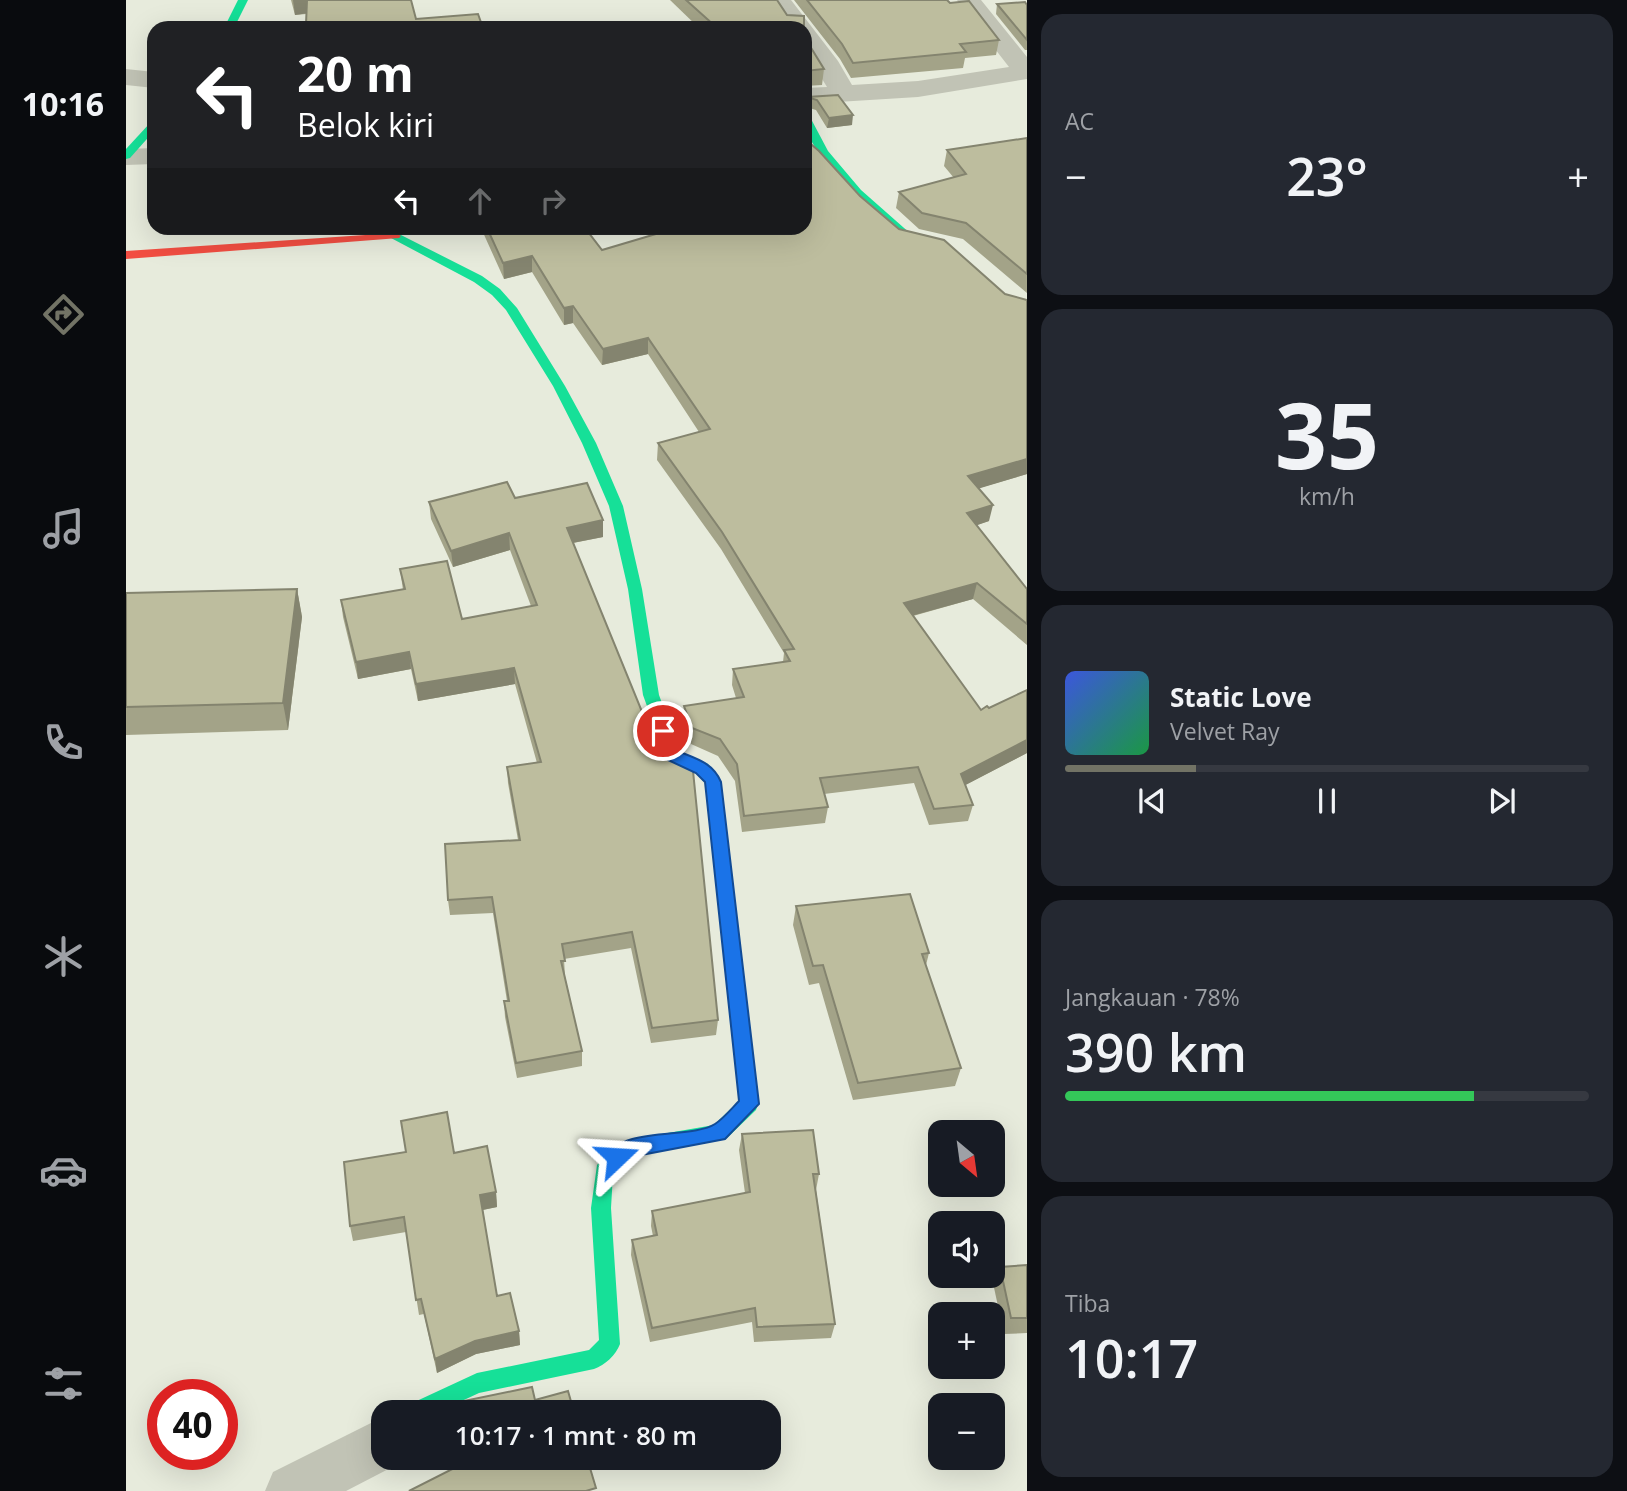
<!DOCTYPE html>
<html lang="id">
<head>
<meta charset="utf-8">
<style>
	:root { --surface:#171b24; --page:#242831; --text:#f1f3f6; --muted:#9ea1a6; --line:#363941; --accent:#727365 }
	body { margin:0; font-family:"Open Sans",sans-serif; background:var(--page); color:var(--text); height:100vh; display:flex; flex-direction:column; font-size:26px; white-space:nowrap }
	* { box-sizing:border-box; margin:0 }
	p { font-size:23px; color:var(--muted) }
	.icon { flex:none; width:38px; height:38px; fill:none; stroke:currentColor; stroke-width:2; stroke-linecap:round; stroke-linejoin:round }
	.map { position:relative; flex:1; overflow:hidden }
	.panel { display:flex; flex-direction:column; gap:14px; padding:14px; background:#0d0f14; width:600px }
	.panel>* { flex:none }
	.guide { position:absolute; left:21px; top:21px; width:665px; height:214px; border-radius:21px; box-shadow:0 7px 28px #0002; background:#202124; color:#fff; overflow:hidden }
	.needle { width:46px; rotate:151deg }
	.tools { position:absolute; left:802px; top:1120px; display:grid; gap:14px }
	.tools a { display:grid; place-items:center; width:77px; height:77px; border-radius:14px; background:var(--surface); box-shadow:0 7px 28px #0002; font-size:35px }
	.speed { position:absolute; left:21px; top:1379px; display:flex; gap:14px; font-size:35px; font-weight:700; text-align:center }
	.speed>* { display:grid; place-content:center; width:91px; height:91px; border-radius:50%; background:var(--surface); box-shadow:0 7px 28px #0002; line-height:1 }
	.speed .limit { border:10px solid #d22; background:#fff; color:#111 }
	.pin { position:absolute; display:grid; place-items:center; width:60px; height:60px; color:#fff; margin:-30px; border:4px solid #fff; border-radius:50%; box-shadow:0 2px 7px #0007 }
	.me { position:absolute; width:77px; margin:-38px; rotate:70deg; stroke-linejoin:round; filter:drop-shadow(0 0 5px #0008) }
	.turn { display:flex; align-items:center; gap:24px; height:147px; padding:0 35px; font-size:32px }
	.turn .icon { width:91px; height:91px; stroke-width:2.5 }
	.turn b { display:block; font-size:49px; line-height:60px }
	.lanes { display:flex; align-items:center; height:66px; padding:0 35px; background:#0003; justify-content:center; gap:35px; direction:ltr }
	.lanes .off { opacity:.35 }
	.big { font-size:52px; font-weight:600; line-height:1.1 }
	.panel .card { flex:1; display:flex; flex-direction:column; justify-content:center; gap:10px; min-width:0; padding:0 24px; border-radius:21px; background:var(--page) }
	.panel .dial { align-items:center; gap:0 }
	.dial b { font-size:91px; line-height:1 }
	.song { display:flex; align-items:center; gap:21px }
	.cover { width:84px; height:84px; border-radius:10px; background:linear-gradient(135deg,hsl(230 70% 55%),hsl(140 70% 35%)) }
	.played { height:7px; border-radius:4px; background:linear-gradient(90deg,var(--accent) 25%,var(--line) 25%) }
	.keys { display:flex; justify-content:space-around; direction:ltr }
	.heat { display:flex; justify-content:space-between; align-items:center; font-size:38px; direction:ltr }
	.charge { height:10px; border-radius:5px; background:linear-gradient(90deg,#34c759 78%,var(--line) 0) }
	.trip { position:absolute; left:245px; top:1400px; width:410px; height:70px; border-radius:21px; background:var(--surface); box-shadow:0 7px 28px #0002; font-weight:600; line-height:70px; text-align:center }
	main { display:flex; flex:1; min-height:0 }
	.tabs { display:flex; flex-direction:column; width:126px; justify-content:space-around; align-items:center; background:#090b0e; color:var(--muted) }
	.tabs .icon { width:49px; height:49px }
	.tabs .current { color:var(--accent) }
	.tabs b { font-size:32px; color:var(--text) }
	.map>svg:first-child { display:block }
	.lines { fill:none; stroke-linecap:round; stroke-linejoin:round }
	.street { fill:#c1c3b5; fill-rule:evenodd }
	.fast { fill:#16e098; fill-rule:evenodd }
	.slow { fill:#ffcf43; fill-rule:evenodd }
	.jam { fill:#f24e42; fill-rule:evenodd }
	.wall { fill:#a3a388 }
	.shaded-wall { fill:#84846f }
	.building { fill:#bdbd9e; stroke:#84846f; stroke-width:2 }
	.route { fill:#1a73e8; stroke:#114b97; stroke-width:2 }
</style>
</head>
<body>
<main>
<nav class="tabs">
<b>10:16</b>
<svg class="icon current" aria-label="directions" viewBox="0 0 24 24"><path d="M12 3l9 9-9 9-9-9zM9 14v-3h6M13 9l2 2-2 2"/></svg>
<svg class="icon" aria-label="music" viewBox="0 0 24 24"><path d="M9 18V5l10-2v13"/><circle cx="6" cy="18" r="3"/><circle cx="16" cy="16" r="3"/></svg>
<svg class="icon" aria-label="phone" viewBox="0 0 24 24"><path d="M5 4h4l2 5-3 2q2 4 5 5l2-3 5 2v4C11 20 4 13 5 4z"/></svg>
<svg class="icon" aria-label="climate" viewBox="0 0 24 24"><path d="M12 3v18M4 7l16 10M4 17L20 7"/></svg>
<svg class="icon" aria-label="car" viewBox="0 0 24 24"><path d="M5 17H2v-5l4-1 3-4h7l3 4 3 1v5h-3M9 17h6M6 11h13"/><circle cx="7" cy="17" r="2"/><circle cx="17" cy="17" r="2"/></svg>
<svg class="icon" aria-label="filters" viewBox="0 0 24 24"><path d="M4 7h16M4 17h16"/><circle cx="9" cy="7" r="2"/><circle cx="15" cy="17" r="2"/></svg>
</nav>
<div class="map">
<svg width="901" height="1491" viewBox="0 0 901 1491">
	<rect width="100%" height="100%" fill="#e7ebdc"/>
	<g class="lines">
		<!-- street -->
		<g class="street">
			<path d="M641,0h24l47,61 14,24 66,-4 91,-14 -52,-67h24l46,57v22l-109,18 -113,7v-16l22,-1 -22,-36v-23h-17z"/>
			<path d="M0,69l28,3v16l-28,-3z"/>
			<path d="M28,148v16l-28,1v-16z"/>
			<path d="M257,1417v41h20l-1,4 -56,29h-81l8,-19z"/>
		</g>
		<!-- fast -->
		<g class="fast">
			<path d="M112,0h10l-14,28h-10z"/>
			<path d="M679,114l5,3 18,34 33,39 51,45 22,7v4c-36,6 -116,-84 -128,-116 -2,-5 -1,-11 -1,-16z"/>
			<path d="M28,122v9l-24,27 -4,1v-10l24,-26z"/>
			<path d="M258,228h11l4,6 83,42 18,13 17,19 48,78 31,57 27,63 19,83 17,106 21,57 28,12 9,13 -2,4h-12l-7,-9 -29,-12 -2,-4 -22,-61 -15,-106 -19,-83 -27,-63 -29,-57 -47,-76 -14,-15 -18,-13 -83,-44z"/>
			<path d="M618,1050l6,2 3,6 5,46 -2,6 -30,29 -90,17 -12,7 -11,11 -2,34 9,136c-4,11 -15,21 -26,25l-115,24 -41,19h-33l3,-7 69,-32 112,-23 10,-10 -8,-132 6,-43 13,-14 23,-12 81,-14 25,-24 -4,-43 3,-6z"/>
		</g>
		<!-- slow -->
		<path class="slow" d="M583,771l6,2 6,9 32,276 -3,6 -6,2 -6,-2 -3,-6 -30,-274 -4,-7 2,-4z"/>
		<!-- jam -->
		<path class="jam" d="M269,233l6,3 -2,2 -273,21v-8z"/>
	</g>
	<!-- wall -->
	<g class="wall">
		<path d="M165,0h120l5,19 67,9h-177v-14l-11,1z"/>
		<path d="M544,0h107l10,15 -88,13z"/>
		<path d="M668,0h153l52,40 -3,15 -31,3 -2,10 -112,10 -11,-19z"/>
		<path d="M871,4l30,1v45h-2l-29,-36z"/>
		<path d="M679,38l19,31 -2,16 -17,1z"/>
		<path d="M712,95l14,30 -25,3 -11,-18 -10,-3 1,-10z"/>
		<path d="M901,138v155l-64,-54 -44,-10 -23,-21 3,-16 55,-14 -10,-12 3,-16z"/>
		<path d="M734,196l39,33 106,65 22,6v174l-48,14 10,33 -12,4 50,64v56l-54,-46 -60,17 68,94 8,-2 38,-18v63l-62,32 8,20 -5,16 -39,4 -15,-42 -90,11 4,13 -3,16 -83,9 -7,-51 -17,-25 -27,-12 -8,-22 1,-16 52,-8 -4,-13 1,-16 50,-7 1,-9 -63,-104 -64,-89 1,-17 41,-11 -51,-78 -46,11 -29,-42 -9,2 -32,-53 -28,7 -23,-51h104l17,22z"/>
		<path d="M389,498l88,39 -30,6 145,477 -2,15 -65,8 -20,-95 -67,11 1,17 17,75v15l-65,12 -12,-61 -1,-16h3l-14,-88 -43,2 -2,-15 70,-60 -10,-57 -1,-16 30,-4 -22,-79 -97,17 -7,-32 -53,10 -15,-62 -2,-17 62,-10 -3,-21 62,50 69,-13 -21,-56 -57,17 -22,-48 -2,-17z"/>
		<path d="M171,589l5,28 -14,113 -162,5v-142z"/>
		<path d="M670,906l133,47 -3,12 35,103 -6,18 -102,14 -34,-117 -10,2 -16,-60z"/>
		<path d="M616,1134l77,40 -3,16 19,134 -4,14 -77,4 -2,-20 -102,20 -19,-87 1,-15 21,-4 -2,-10 1,-15 93,-18 -6,-43z"/>
		<path d="M328,1153l42,39 1,15 -14,3 14,86 22,35 1,14 -44,9 -39,19 -13,-59 -5,1 -13,-83 -53,9 -3,-15z"/>
		<path d="M901,1265v68l-23,1 -11,-51 7,-16z"/>
	</g>
	<!-- shaded-wall -->
	<g class="shaded-wall">
		<path d="M167,0h14l2,13 -14,2z"/>
		<path d="M727,115l-1,10 -25,3 2,-10z"/>
		<path d="M406,256v16l-28,7 -1,-16z"/>
		<path d="M447,306v17l-9,2v-17z"/>
		<path d="M522,338v16l-46,11 1,-16z"/>
		<path d="M901,459v15l-63,19 4,-17z"/>
		<path d="M867,505l-4,16 -26,9 4,-17z"/>
		<path d="M477,520v17l-36,7v-16z"/>
		<path d="M383,533l1,17 -57,17 -2,-16z"/>
		<path d="M851,583l-4,16 -73,20 4,-16z"/>
		<path d="M171,589l5,28 -14,113 -5,-27z"/>
		<path d="M283,652l2,17 -53,10 -2,-17z"/>
		<path d="M388,668l1,16 -97,17 -2,-17z"/>
		<path d="M901,740v13l-71,37 5,-16z"/>
		<path d="M370,1192l1,15 -15,3 -2,-15z"/>
		<path d="M393,1331l1,14 -44,9 -39,19 -2,-14 40,-18z"/>
	</g>
	<!-- building -->
	<g class="building">
		<path d="M181,0h104l5,19 62,-5 5,14h-115l-3,-6 -59,2z"/>
		<path d="M560,0h91l10,15 17,1v12h-106l17,-2z"/>
		<path d="M681,0h140l3,3 19,-2 30,39 -39,4 6,8 -113,11 -11,-19z"/>
		<path d="M899,2l2,3v35l-30,-36z"/>
		<path d="M679,38l19,31 -19,2z"/>
		<path d="M712,95l15,20 -24,3 -12,-18 -10,-3z"/>
		<path d="M901,138v136l-61,-51 -44,-10 -23,-21 67,-18 -19,-24z"/>
		<path d="M679,139l14,12 41,45 39,33 45,11 61,54 22,6v159l-59,17 25,29 -26,8 60,76v35l-50,-41 -73,20 77,107 6,-4 2,2 38,-18v50l-66,34 12,31 -39,4 -16,-42 -98,11 8,29 -84,9 -7,-52 -17,-25 -28,-11 -8,-22 60,-9 -11,-28 57,-8 -6,-11 10,-1 -72,-117 -64,-89 52,-14 -62,-91 -45,11 -30,-43 -9,2 -32,-52 -29,7 -16,-35h98l17,22 74,-22h129z"/>
		<path d="M381,482l8,16 72,-15 16,37 -36,8 91,223 30,14 5,6 25,249 -66,8 -20,-96 -70,12 3,17h-4l21,90 -66,12 -12,-62h5l-17,-104 -44,3 -3,-56 75,-4 -13,-73 34,-5 -27,-94 -98,16 -7,-32 -53,10 -15,-62 64,-11 -5,-20 47,-8 15,58 75,-14 -28,-72 -58,18 -22,-49z"/>
		<path d="M171,589l-14,114 -157,4v-114z"/>
		<path d="M784,894l19,59 -7,1 39,114 -103,15 -35,-118 -10,1 -17,-60z"/>
		<path d="M321,1112l7,41 33,-7 9,46 -16,3 17,101 13,-3 9,38 -44,10 -40,18 -14,-60 -5,1 -12,-83 -54,9 -6,-64 62,-10 -5,-31z"/>
		<path d="M687,1130l6,44h-6l22,150 -78,3 -2,-19 -103,20 -20,-88 25,-5 -5,-24 98,-19 -8,-58z"/>
		<path d="M901,1265v53h-16l-11,-51z"/>
		<path d="M406,1387l3,13 33,-9 6,21h-107l-3,-11z"/>
		<path d="M348,1458h113l9,30 -10,3h-177z"/>
	</g>
	<!-- route -->
	<path class="route" d="M537,725l6,2 11,25c17,7 33,11 41,30l38,322 -34,35 -89,17 -19,10 -7,-2 -3,-7c14,-31 85,-18 108,-33 9,-6 17,-16 24,-23l-34,-319 -9,-9 -28,-13 -12,-29z"/>
</svg>
<div class="tools">
<a><svg class="needle" viewBox="-14 -14 28 28"><path d="M0-13l5 13h-10z" fill="#e53935"/><path d="M0 13l5-13h-10z" fill="#9ea1a6"/></svg></a>
<a><svg class="icon" aria-label="sound" viewBox="0 0 24 24"><path d="M4 9h4l5-4v14l-5-4H4zM17 9q2 3 0 6"/></svg></a>
<a>+</a>
<a>−</a>
</div>
<div class="speed"><div class="limit">40</div></div>
<div class="pin" style="left:537px;top:731px;background:#d93025"><svg class="icon" aria-label="arrive" viewBox="0 0 24 24"><path d="M6 21V4h12l-3 4 3 4H6"/></svg></div>
<svg class="me" style="left:491px;top:1157px" viewBox="-20 -20 40 40"><path d="M0-17L14 15 0 8-14 15z" fill="#1a73e8" stroke="#fff" stroke-width="4"/></svg>
<div class="trip">10:17 · 1 mnt · 80 m</div>
<div class="guide">
<div class="turn"><svg class="icon" aria-label="left" viewBox="0 0 24 24"><path d="M17 20v-9H6M10 6l-5 5 5 5"/></svg><div><b>20 m</b>Belok kiri</div></div>
<div class="lanes"><svg class="icon" aria-label="left" viewBox="0 0 24 24"><path d="M17 20v-9H6M10 6l-5 5 5 5"/></svg><svg class="icon off" aria-label="ahead" viewBox="0 0 24 24"><path d="M12 20V5M6 11l6-6 6 6"/></svg><svg class="icon off" aria-label="right" viewBox="0 0 24 24"><path d="M7 20v-9h11M14 6l5 5-5 5"/></svg></div>
</div>
</div>
<section class="panel">
<div class="card"><p>AC</p>
<div class="heat"><a>−</a><b class="big">23°</b><a>+</a></div>
</div>
<div class="card dial"><b>35</b><p>km/h</p></div>
<div class="card">
<div class="song"><i class="cover"></i><div><b>Static Love</b><p>Velvet Ray</p></div></div>
<div class="played"></div>
<div class="keys"><svg class="icon" aria-label="previous" viewBox="0 0 24 24"><path d="M18 5L8 12l10 7zM5 5v14"/></svg><svg class="icon" aria-label="pause" viewBox="0 0 24 24"><path d="M8 5v14M16 5v14"/></svg><svg class="icon" aria-label="next" viewBox="0 0 24 24"><path d="M6 5l10 7-10 7zM19 5v14"/></svg></div>
</div>
<div class="card"><p>Jangkauan · 78%</p><b class="big">390 km</b><div class="charge"></div></div>
<div class="card"><p>Tiba</p><b class="big">10:17</b></div>
</section>
</main>
</body>
</html>
